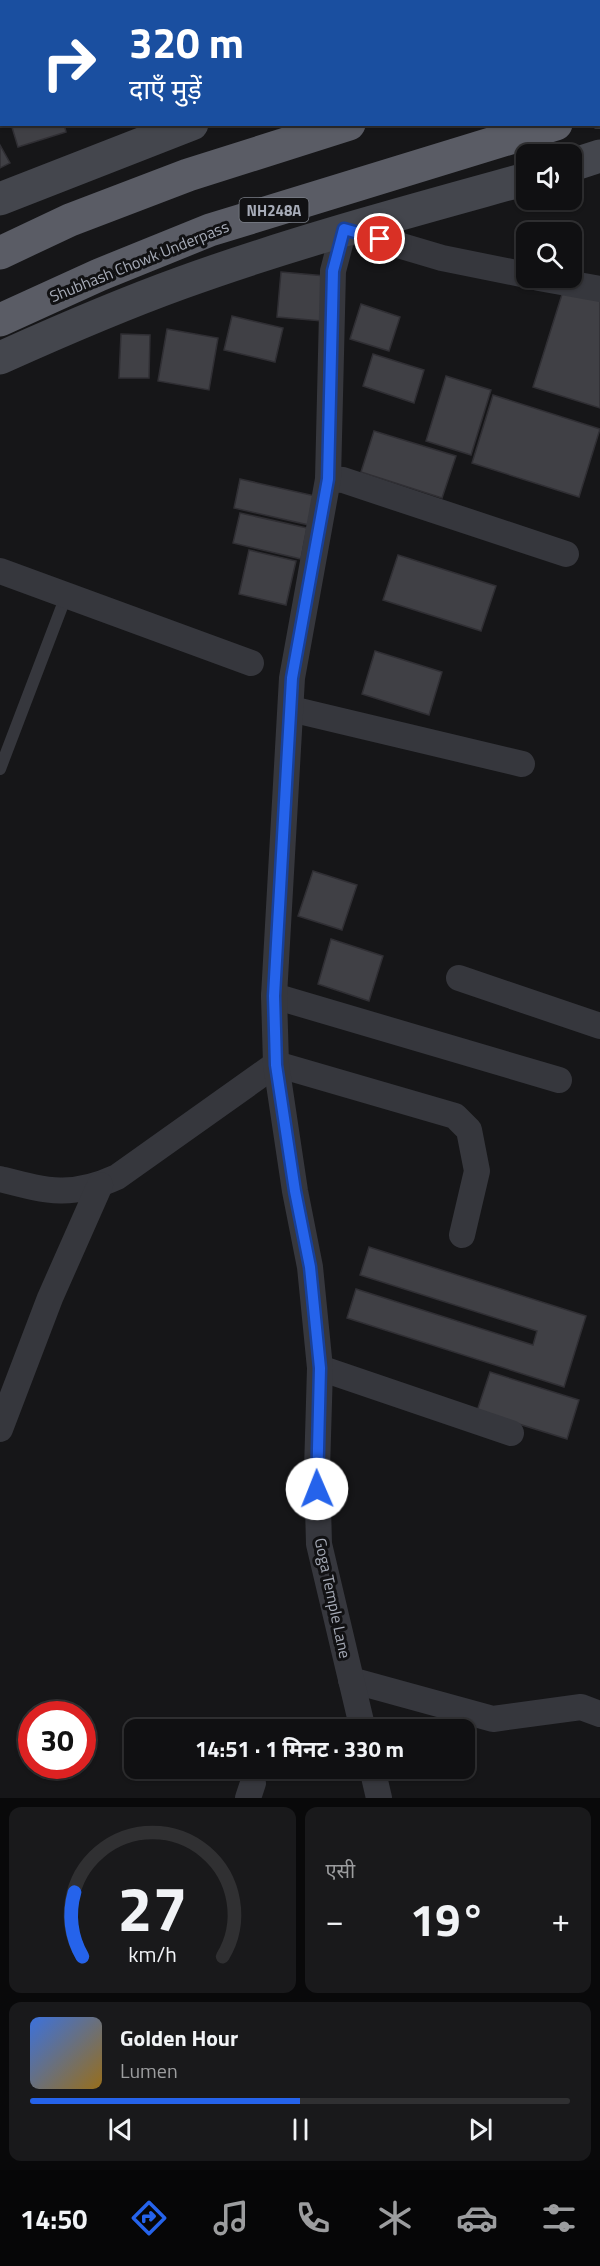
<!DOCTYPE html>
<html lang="hi">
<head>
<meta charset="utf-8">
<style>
	:root { --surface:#101012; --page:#19191b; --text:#f1f3f6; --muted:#9c9d9f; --line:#303032; --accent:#2563eb }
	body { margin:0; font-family:"Titillium Web","Noto Sans Devanagari",sans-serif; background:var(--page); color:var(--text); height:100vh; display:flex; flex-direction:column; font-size:22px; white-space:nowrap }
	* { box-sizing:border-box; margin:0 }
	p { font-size:20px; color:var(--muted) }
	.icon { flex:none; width:33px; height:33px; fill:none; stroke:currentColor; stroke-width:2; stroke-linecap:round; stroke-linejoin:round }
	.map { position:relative; height:1798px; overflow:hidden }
	.side { display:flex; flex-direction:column; gap:9px; padding:9px; background:#09090a; flex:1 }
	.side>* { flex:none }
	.guide { position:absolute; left:0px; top:0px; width:600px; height:126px; box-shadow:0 2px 4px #0004,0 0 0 2px var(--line); background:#1a4fa0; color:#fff; overflow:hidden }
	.buttons { position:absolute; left:516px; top:144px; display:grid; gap:12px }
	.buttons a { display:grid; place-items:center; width:66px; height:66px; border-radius:12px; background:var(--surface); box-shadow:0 2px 4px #0004,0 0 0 2px var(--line); font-size:30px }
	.speed { position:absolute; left:18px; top:1701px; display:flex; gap:12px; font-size:30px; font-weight:700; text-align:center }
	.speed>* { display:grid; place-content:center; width:78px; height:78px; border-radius:50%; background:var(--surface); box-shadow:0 2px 4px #0004,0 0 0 2px var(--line); line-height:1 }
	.speed .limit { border:9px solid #d22; background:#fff; color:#111 }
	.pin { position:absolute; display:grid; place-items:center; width:51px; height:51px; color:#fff; margin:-26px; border:3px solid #fff; border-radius:50%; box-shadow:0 2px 6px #0007 }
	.me { position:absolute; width:66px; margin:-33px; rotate:359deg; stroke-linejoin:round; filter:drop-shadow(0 0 4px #0008) }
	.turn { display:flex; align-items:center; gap:21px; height:126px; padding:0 30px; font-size:27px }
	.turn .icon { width:78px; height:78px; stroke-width:2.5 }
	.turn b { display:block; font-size:42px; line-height:51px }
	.big { font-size:45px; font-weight:700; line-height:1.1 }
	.side .tile { flex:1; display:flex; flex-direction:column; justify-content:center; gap:9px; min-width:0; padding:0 21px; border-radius:12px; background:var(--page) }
	.side .dial { align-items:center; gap:0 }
	.dial svg { height:156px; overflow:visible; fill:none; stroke:var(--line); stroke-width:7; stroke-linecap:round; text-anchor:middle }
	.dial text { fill:var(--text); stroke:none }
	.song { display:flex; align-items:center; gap:18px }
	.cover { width:72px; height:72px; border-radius:9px; background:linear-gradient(135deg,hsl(220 70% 55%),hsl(40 70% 35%)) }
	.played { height:6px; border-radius:3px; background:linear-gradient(90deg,var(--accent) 50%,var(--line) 50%) }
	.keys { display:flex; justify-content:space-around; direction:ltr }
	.heat { display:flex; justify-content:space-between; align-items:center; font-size:33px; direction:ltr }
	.side .tiles { flex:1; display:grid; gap:9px; grid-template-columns:1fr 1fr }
	.tile:last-child { grid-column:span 2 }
	.trip { position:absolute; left:124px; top:1719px; width:351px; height:60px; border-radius:12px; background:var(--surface); box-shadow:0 2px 4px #0004,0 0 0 2px var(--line); font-weight:700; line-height:60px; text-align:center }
	.tab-bar { display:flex; height:96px; justify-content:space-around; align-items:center; background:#060607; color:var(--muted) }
	.tab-bar .icon { width:42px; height:42px }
	.tab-bar .selected { color:var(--accent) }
	.tab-bar b { font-size:27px; color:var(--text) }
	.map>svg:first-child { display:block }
	.building { fill:#404045; stroke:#302f34; stroke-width:1.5 }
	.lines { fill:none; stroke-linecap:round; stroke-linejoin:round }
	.service { stroke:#36373d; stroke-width:12 }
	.minor { stroke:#36373d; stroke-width:26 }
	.secondary { stroke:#44464d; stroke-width:33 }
	.trunk { stroke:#5a5c65; stroke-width:33 }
	.route-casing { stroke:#184099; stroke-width:15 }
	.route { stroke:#2563eb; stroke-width:10 }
	.labels { text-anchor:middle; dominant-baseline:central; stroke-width:6; stroke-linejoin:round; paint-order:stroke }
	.shield { fill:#111113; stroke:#7a7e86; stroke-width:1.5 }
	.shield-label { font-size:15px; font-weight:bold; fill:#a7acb8 }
	.street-label { font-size:16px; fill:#a7acb8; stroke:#111113 }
</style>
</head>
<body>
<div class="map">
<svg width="600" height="1798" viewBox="0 0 600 1798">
	<rect width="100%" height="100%" fill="#161618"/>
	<!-- building -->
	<g class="building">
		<path d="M333,0h44l-44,2z"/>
		<path d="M11,124h53l2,8 -48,15z"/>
		<path d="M0,145l10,18 -10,5z"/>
		<path d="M281,272l45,4 -4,45 -45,-4z"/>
		<path d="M564,288l36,12v108l-67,-21z"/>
		<path d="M361,304l39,13 -11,34 -39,-12z"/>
		<path d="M232,316l51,12 -8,34 -51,-12z"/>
		<path d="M167,329l51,9 -9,52 -51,-9z"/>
		<path d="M121,334l29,1 -1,43h-30z"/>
		<path d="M373,354l51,16 -10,33 -51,-17z"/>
		<path d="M446,376l45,14 -20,65 -45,-14z"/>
		<path d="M493,395l107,34 -21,68 -107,-34z"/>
		<path d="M374,431l82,25 -14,42 -81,-26z"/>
		<path d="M240,479l75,17 -6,29 -75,-17z"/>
		<path d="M240,513l67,15 -6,31 -68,-16z"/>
		<path d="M249,550l47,11 -10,44 -47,-11z"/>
		<path d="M398,555l98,31 -15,45 -98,-31z"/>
		<path d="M375,651l67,21 -13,43 -67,-21z"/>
		<path d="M313,871l44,14 -15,45 -44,-14z"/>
		<path d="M331,939l52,17 -14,45 -51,-17z"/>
		<path d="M369,1247l217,69 -22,71 -217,-69 9,-29 177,56 4,-14 -177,-56z"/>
		<path d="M490,1372l89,28 -12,39 -90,-28z"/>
	</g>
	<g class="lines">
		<!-- service -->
		<path class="service" d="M0,769l66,-173"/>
		<!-- minor -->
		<g class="minor">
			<path d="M383,2l1,-2"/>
			<path d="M539,278l61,11"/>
			<path d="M328,479l15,1 223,74"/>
			<path d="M0,571l251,92"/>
			<path d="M291,709l231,55"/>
			<path d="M459,978l141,48"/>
			<path d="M274,996l285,84"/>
			<path d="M0,1179c47,12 71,19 117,-2l159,-113 179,52 14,14 8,41 -15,64"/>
			<path d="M320,1368l191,65"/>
			<path d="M0,1429l50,-131 50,-113"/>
			<path d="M351,1680l142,39 88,-12 19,7"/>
			<path d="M363,1730l-44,-186 -2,-74 3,-102 -10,-101 -15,-76 -19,-127 -2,-68 18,-318 36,-199 5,-208 11,-42 98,29 84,17"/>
			<path d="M372,1768l7,30"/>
			<path d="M248,1798l5,-15"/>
		</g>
		<!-- secondary -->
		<g class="secondary">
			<path d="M542,2l5,-2"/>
			<path d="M572,165l28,-9"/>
			<path d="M0,199l192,-75"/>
			<path d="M0,358c60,-27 120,-53 181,-75 113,-41 230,-72 345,-104"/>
		</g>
		<!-- trunk -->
		<g class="trunk">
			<path d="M598,48l2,-1"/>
			<path d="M598,112l2,-1"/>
			<path d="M0,253l70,-33 118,-45 161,-51"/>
			<path d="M0,320l99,-45 111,-45 346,-106"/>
		</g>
	</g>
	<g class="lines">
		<defs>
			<path id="route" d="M317,1489l3,-121 -10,-101 -15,-76 -19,-126 -2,-69 18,-318 36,-199 5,-208 11,-42 36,10"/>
		</defs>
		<!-- route casing -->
		<use href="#route" class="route-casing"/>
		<!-- route -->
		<use href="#route" class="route"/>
	</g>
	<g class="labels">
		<!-- shield labels -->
		<rect class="shield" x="239.5" y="198" width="69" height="24" rx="4.5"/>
		<g class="shield-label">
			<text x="274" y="210">NH248A</text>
		</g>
		<!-- street labels -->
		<g class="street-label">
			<text transform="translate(139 261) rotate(-22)">Shubhash Chowk Underpass</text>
			<text transform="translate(333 1598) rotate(78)">Goga Temple Lane</text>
		</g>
	</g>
</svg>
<div class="buttons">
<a><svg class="icon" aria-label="sound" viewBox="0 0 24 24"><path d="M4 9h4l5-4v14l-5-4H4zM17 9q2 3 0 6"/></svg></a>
<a><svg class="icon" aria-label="search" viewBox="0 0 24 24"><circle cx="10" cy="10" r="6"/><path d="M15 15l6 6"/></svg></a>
</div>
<div class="speed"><div class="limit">30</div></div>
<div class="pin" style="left:380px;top:239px;background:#d93025"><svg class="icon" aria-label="arrive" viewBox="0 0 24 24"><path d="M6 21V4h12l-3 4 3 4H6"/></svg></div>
<svg class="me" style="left:317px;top:1489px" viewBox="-20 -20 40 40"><circle r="19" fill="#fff"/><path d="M0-13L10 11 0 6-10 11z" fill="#2563eb"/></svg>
<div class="trip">14:51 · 1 मिनट · 330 m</div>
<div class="guide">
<div class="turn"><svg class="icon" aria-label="right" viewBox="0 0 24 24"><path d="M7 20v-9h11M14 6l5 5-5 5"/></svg><div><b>320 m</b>दाएँ मुड़ें</div></div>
</div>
</div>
<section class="side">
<div class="tiles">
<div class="tile dial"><svg viewBox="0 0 100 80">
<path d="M14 69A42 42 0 1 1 86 69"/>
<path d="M14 69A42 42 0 0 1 10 36" stroke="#2563eb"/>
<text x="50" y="56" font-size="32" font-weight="700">27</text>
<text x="50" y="72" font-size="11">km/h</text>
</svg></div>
<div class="tile"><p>एसी</p>
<div class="heat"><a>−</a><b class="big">19°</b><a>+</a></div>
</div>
<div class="tile">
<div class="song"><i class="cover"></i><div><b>Golden Hour</b><p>Lumen</p></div></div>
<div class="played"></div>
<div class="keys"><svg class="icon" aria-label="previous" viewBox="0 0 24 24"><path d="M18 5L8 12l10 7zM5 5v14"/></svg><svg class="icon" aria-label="pause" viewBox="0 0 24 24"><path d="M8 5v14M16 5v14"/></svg><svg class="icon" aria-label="next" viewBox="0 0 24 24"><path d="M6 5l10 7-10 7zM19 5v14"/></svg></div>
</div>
</div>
</section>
<nav class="tab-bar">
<b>14:50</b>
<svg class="icon selected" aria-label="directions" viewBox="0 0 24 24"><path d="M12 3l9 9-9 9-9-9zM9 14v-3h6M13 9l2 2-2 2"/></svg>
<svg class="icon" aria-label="music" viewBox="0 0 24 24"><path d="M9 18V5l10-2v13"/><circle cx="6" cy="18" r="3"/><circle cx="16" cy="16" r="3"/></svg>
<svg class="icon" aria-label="phone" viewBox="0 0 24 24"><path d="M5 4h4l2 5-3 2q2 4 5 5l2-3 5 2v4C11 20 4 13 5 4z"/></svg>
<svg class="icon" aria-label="climate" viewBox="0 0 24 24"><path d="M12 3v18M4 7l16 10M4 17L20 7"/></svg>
<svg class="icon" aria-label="car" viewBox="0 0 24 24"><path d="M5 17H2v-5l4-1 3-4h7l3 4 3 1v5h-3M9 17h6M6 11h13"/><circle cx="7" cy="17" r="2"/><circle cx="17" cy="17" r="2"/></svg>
<svg class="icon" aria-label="filters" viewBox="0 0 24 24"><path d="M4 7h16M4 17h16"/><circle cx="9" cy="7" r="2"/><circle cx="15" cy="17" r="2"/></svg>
</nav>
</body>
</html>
